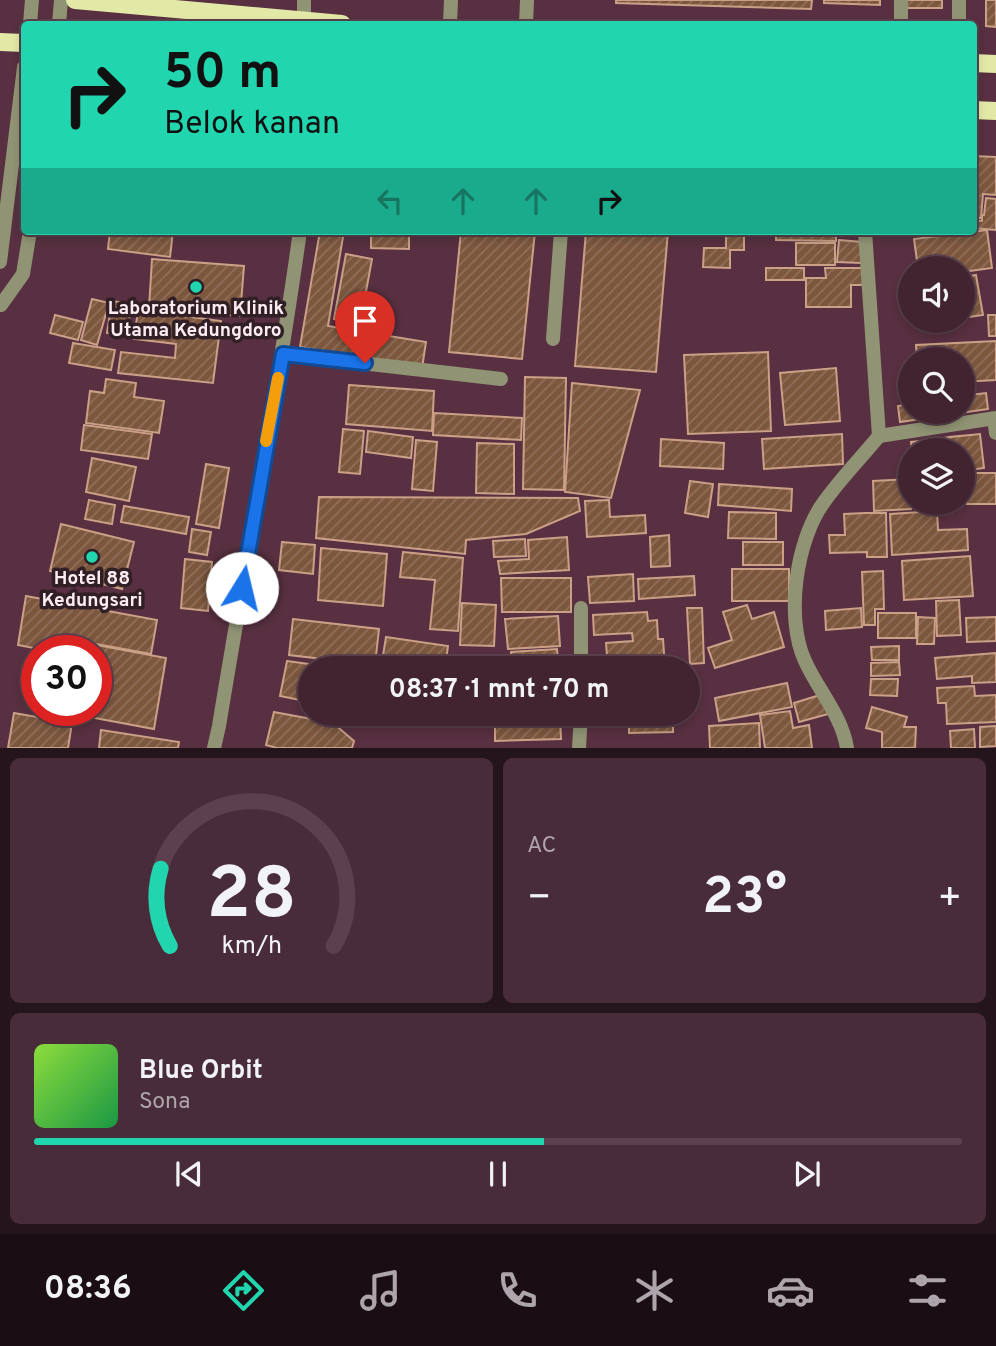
<!DOCTYPE html>
<html lang="id">
<head>
<meta charset="utf-8">
<style>
	:root { --surface:#422431; --page:#492c39; --text:#f1f3f6; --muted:#aea4ab; --line:#5a414d; --accent:#21d5af }
	body { margin:0; font-family:Overpass,sans-serif; background:var(--page); color:var(--text); height:100vh; display:flex; flex-direction:column; font-size:26px; white-space:nowrap }
	* { box-sizing:border-box; margin:0 }
	p { font-size:23px; color:var(--muted) }
	.icon { flex:none; width:38px; height:38px; fill:none; stroke:currentColor; stroke-width:2; stroke-linecap:round; stroke-linejoin:round }
	.map { position:relative; height:748px; overflow:hidden }
	.details { display:flex; flex-direction:column; gap:10px; padding:10px; background:#24141b; flex:1 }
	.details>* { flex:none }
	.banner { position:absolute; left:21px; top:21px; width:956px; height:214px; border-radius:7px; box-shadow:0 4px 10px #0003,0 0 0 2px var(--line); background:#21d5af; color:#111; overflow:hidden }
	.fabs { position:absolute; left:898px; top:256px; display:grid; gap:14px }
	.fabs a { display:grid; place-items:center; width:77px; height:77px; border-radius:50%; background:var(--surface); box-shadow:0 4px 10px #0003,0 0 0 2px var(--line); font-size:35px }
	.speed { position:absolute; left:21px; top:635px; display:flex; gap:14px; font-size:35px; font-weight:700; text-align:center }
	.speed>* { display:grid; place-content:center; width:91px; height:91px; border-radius:50%; background:var(--surface); box-shadow:0 4px 10px #0003,0 0 0 2px var(--line); line-height:1 }
	.speed .limit { border:10px solid #d22; background:#fff; color:#111 }
	.pin { position:absolute; display:grid; place-items:center; width:60px; height:60px; color:#fff; margin:-72px -30px; border-radius:50% 50% 50% 0; rotate:-45deg; box-shadow:0 0 7px #0007 }
	.pin .icon { rotate:45deg }
	.me { position:absolute; width:77px; margin:-38px; rotate:9deg; stroke-linejoin:round; filter:drop-shadow(0 0 5px #0008) }
	.turn { display:flex; align-items:center; gap:24px; height:147px; padding:0 28px; font-size:32px }
	.turn .icon { width:91px; height:91px; stroke-width:2.5 }
	.turn b { display:block; font-size:49px; line-height:60px }
	.lanes { display:flex; align-items:center; height:66px; padding:0 28px; background:#0003; justify-content:center; gap:35px; direction:ltr }
	.lanes .off { opacity:.35 }
	.big { font-size:52px; font-weight:700; line-height:1.1 }
	.details .tile { flex:1; display:flex; flex-direction:column; justify-content:center; gap:10px; min-width:0; padding:0 24px; border-radius:10px; background:var(--page) }
	.details .dial { align-items:center; gap:0 }
	.dial svg { height:182px; overflow:visible; fill:none; stroke:var(--line); stroke-width:7; stroke-linecap:round; text-anchor:middle }
	.dial text { fill:var(--text); stroke:none }
	.song { display:flex; align-items:center; gap:21px }
	.cover { width:84px; height:84px; border-radius:10px; background:linear-gradient(135deg,hsl(90 70% 55%),hsl(140 70% 35%)) }
	.played { height:7px; border-radius:4px; background:linear-gradient(90deg,var(--accent) 55%,var(--line) 55%) }
	.keys { display:flex; justify-content:space-around; direction:ltr }
	.heat { display:flex; justify-content:space-between; align-items:center; font-size:38px; direction:ltr }
	.details .tiles { flex:1; display:grid; gap:10px; grid-template-columns:1fr 1fr }
	.tile:last-child { grid-column:span 2 }
	.trip { position:absolute; left:298px; top:656px; width:402px; height:70px; border-radius:35px; background:var(--surface); box-shadow:0 4px 10px #0003,0 0 0 2px var(--line); font-weight:700; line-height:70px; text-align:center }
	.menu { display:flex; height:112px; justify-content:space-around; align-items:center; background:#1a0e14; color:var(--muted) }
	.menu .icon { width:49px; height:49px }
	.menu .active { color:var(--accent) }
	.menu b { font-size:32px; color:var(--text) }
	.map>svg:first-child { display:block }
	.building { fill:url(#building-hatch); stroke:#caa086; stroke-width:2 }
	.lines { fill:none; stroke-linecap:round; stroke-linejoin:round }
	.service { stroke:#909474; stroke-width:14 }
	.minor { stroke:#909474; stroke-width:14 }
	.tertiary { stroke:#909474; stroke-width:14 }
	.primary { stroke:#e2e9a6; stroke-width:18 }
	.route-casing { stroke:#114b97; stroke-width:18 }
	.route { stroke:#1a73e8; stroke-width:12 }
	.slow { stroke:#f59e0b; stroke-width:12 }
	.poi-dot { fill:#21d5af; stroke:#311f26; stroke-width:2.5 }
	.labels { text-anchor:middle; dominant-baseline:central; stroke-width:7; stroke-linejoin:round; paint-order:stroke }
	.poi-label { font-size:19px; font-weight:bold; fill:#fdedf3; stroke:#311f26 }
</style>
</head>
<body>
<div class="map">
<svg width="996" height="748" viewBox="0 0 996 748">
	<defs>
		<pattern id="building-hatch" width="6" height="6" patternUnits="userSpaceOnUse" patternTransform="scale(1.75)"><rect width="6" height="6" fill="#7c573e"/><path d="M-1 1l2-2M0 6l6-6M5 7l2-2" fill="none" stroke="#906f5a"/></pattern>
	</defs>
	<rect width="100%" height="100%" fill="#583041"/>
	<!-- building -->
	<g class="building">
		<path d="M616,0h196l-1,9 -195,-6z"/>
		<path d="M824,0h56v5l-56,-2z"/>
		<rect x="907" y="0" width="35" height="8"/>
		<path d="M986,0h10v27l-10,-1z"/>
		<path d="M973,156l23,1v38l-13,-1 -2,24h-8z"/>
		<path d="M986,198l10,1v31l-23,-2v-8l9,1v-6h2z"/>
		<path d="M987,230l5,38 -30,4v-4h-44l-4,-29z"/>
		<path d="M110,231h63l-3,26 -62,-8z"/>
		<path d="M320,231h24l-16,95 98,16 -4,26 -122,-21z"/>
		<path d="M371,231h38v18l-38,-1z"/>
		<path d="M461,231h74l-13,128 -73,-7z"/>
		<path d="M586,231h82l-12,141 -81,-6z"/>
		<path d="M726,231h18v19h-14v18l-27,-1 1,-19h22z"/>
		<path d="M776,231h60v10l-60,-1z"/>
		<path d="M839,240l23,2 -1,21 -24,-1z"/>
		<rect x="796" y="243" width="39" height="22"/>
		<path d="M346,254l26,5 -12,65 -26,-5z"/>
		<path d="M152,259l92,7 -4,50 -91,-8z"/>
		<rect x="766" y="268" width="38" height="12"/>
		<path d="M825,268h40v17h-14v22h-45v-29h20z"/>
		<path d="M976,275l7,40 -21,3v-41z"/>
		<path d="M92,299l17,4 -12,42 -16,-5z"/>
		<path d="M112,301l19,3 -4,32 -20,-3z"/>
		<path d="M138,310l83,11 -8,62 -95,-10 3,-21 54,6 1,-14 -42,-5z"/>
		<path d="M55,315l28,7 -5,18 -28,-7z"/>
		<path d="M988,315h8v21h-7z"/>
		<path d="M996,341v39l-34,2v-23h-45l-1,-14z"/>
		<path d="M73,343l42,7 -4,20 -42,-7z"/>
		<path d="M768,352l3,79 -83,3 -4,-79z"/>
		<path d="M836,368l4,53 -55,4 -5,-52z"/>
		<path d="M525,377l41,1 -2,112 -41,-1z"/>
		<path d="M106,379l30,4 -2,14 30,4 -5,32 -73,-10 4,-32 14,2z"/>
		<path d="M572,383l68,7 -29,108 -46,-6z"/>
		<path d="M349,385l85,6 -2,40 -86,-7z"/>
		<path d="M986,393l2,16 -88,13 -2,-16 12,-2v7h52v-15z"/>
		<path d="M434,413l88,5 -1,22 -88,-5z"/>
		<path d="M84,425l68,9 -4,25 -67,-9z"/>
		<path d="M343,429l21,2 -4,43 -21,-2z"/>
		<path d="M368,431l45,6 -2,21 -45,-6z"/>
		<path d="M842,434l1,30 -79,5 -2,-30z"/>
		<path d="M980,434l4,34 -22,3v-21h-10l-2,-13z"/>
		<path d="M950,437l2,13h-20l-1,-10z"/>
		<path d="M661,439l63,4 -1,26 -63,-3z"/>
		<path d="M416,440l21,2 -4,49 -21,-2z"/>
		<path d="M931,440l1,10h-20l-1,-8z"/>
		<path d="M477,443l37,1v50l-38,-1z"/>
		<path d="M92,458l44,9 -7,34 -43,-9z"/>
		<path d="M206,464l23,4 -10,60 -23,-4z"/>
		<path d="M966,473h30v31h-29z"/>
		<path d="M910,479l1,30 -37,2 -1,-30z"/>
		<path d="M690,481l23,3 -5,33 -23,-4z"/>
		<path d="M719,484l73,5 -1,22 -73,-6z"/>
		<path d="M319,497l259,1 2,13 -54,23 -60,6 -1,14 -149,-16z"/>
		<path d="M89,500l26,5 -3,19 -27,-5z"/>
		<path d="M609,500l1,17 35,-2 1,18 -59,4 -2,-36z"/>
		<path d="M124,506l65,11 -3,17 -65,-12z"/>
		<path d="M937,511l1,19 29,-1 1,21 -76,5 -2,-41z"/>
		<path d="M729,512l47,1v26l-48,-1z"/>
		<path d="M866,513h20l1,44h-20v-5l-37,1 -1,-18h16l-1,-21z"/>
		<path d="M61,524l73,18 -12,47 -72,-18z"/>
		<path d="M192,529l19,3 -4,23 -18,-3z"/>
		<path d="M669,535l1,31 -19,1 -1,-30z"/>
		<path d="M567,537l2,33 -69,4 -2,-13 31,-2 -1,-19z"/>
		<path d="M525,539l1,17 -32,1 -1,-16z"/>
		<path d="M282,542l33,3 -2,29 -34,-4z"/>
		<rect x="743" y="542" width="40" height="23"/>
		<path d="M321,548l66,6 -4,52 -65,-6z"/>
		<path d="M403,552l60,6 -5,73 -28,-2 5,-49 -35,-3z"/>
		<path d="M970,556l3,40 -69,4 -2,-39z"/>
		<path d="M185,559l27,3 -4,49 -27,-3z"/>
		<rect x="732" y="569" width="57" height="32"/>
		<path d="M883,571l1,38h-9v16h-11l-2,-53z"/>
		<path d="M633,574l1,27 -44,2 -2,-26z"/>
		<path d="M694,576l1,19 -56,4 -1,-20z"/>
		<path d="M501,578h70v34h-69z"/>
		<path d="M26,596l131,24 -6,34 -66,-12 -1,9h-35l-31,-6z"/>
		<path d="M959,600l2,35 -24,1 -1,-35z"/>
		<path d="M462,603l34,2 -2,41 -34,-1z"/>
		<path d="M747,605l5,14 22,-7 10,35 -69,21 -7,-20 24,-8 -9,-28z"/>
		<path d="M687,608h15l2,55 -14,1z"/>
		<path d="M861,608l1,19 -36,3 -1,-19z"/>
		<path d="M647,612l1,9 9,-1 1,19h5l2,28 -57,1 -2,-25 27,-2 -1,-8 -38,2 -1,-20z"/>
		<rect x="878" y="613" width="38" height="25"/>
		<path d="M558,616l2,30 -52,3 -3,-30z"/>
		<path d="M918,617l17,1 -1,26h-17z"/>
		<path d="M996,617v24l-29,1 -1,-24z"/>
		<path d="M293,619l86,10 -4,36 -86,-10z"/>
		<path d="M386,637l62,9 -3,22h-64z"/>
		<path d="M86,643l80,15 -12,71 -102,-19h44v-59h-11z"/>
		<path d="M899,646v14h-27l-1,-13z"/>
		<path d="M557,649l2,19h-47l-1,-16z"/>
		<path d="M996,653v29l-24,1v-7l-35,3 -2,-21z"/>
		<path d="M287,661l51,7h-28v34l-30,-6z"/>
		<path d="M899,662l1,13 -29,1v-13z"/>
		<path d="M871,679h27l-1,17 -27,-1z"/>
		<path d="M787,683l5,24 -73,14 -4,-23z"/>
		<path d="M974,686l1,10 21,-1v27l-49,2 -1,-21h-8l-1,-15z"/>
		<path d="M823,694l5,20 -29,8 -5,-19z"/>
		<path d="M872,707l35,10 -3,10h12l-1,21h-33v-16l-16,-4z"/>
		<path d="M790,711l3,17 16,-3 3,23h-47l-5,-33z"/>
		<path d="M274,712l59,11 21,18 -2,7h-75l-11,-3z"/>
		<path d="M14,713l58,10 -4,25h-60z"/>
		<path d="M629,714h44v18l-44,1z"/>
		<path d="M560,716l1,23 -66,2v-23z"/>
		<path d="M759,723l1,25h-50l-1,-22z"/>
		<path d="M996,726v20l-16,1v-20z"/>
		<path d="M974,729l1,19h-24l-1,-17z"/>
		<path d="M101,730l78,12 -1,6h-79z"/>
	</g>
	<g class="lines">
		<!-- service -->
		<g class="service">
			<path d="M901,0v24"/>
			<path d="M304,22v-22"/>
			<path d="M450,24l1,-24"/>
			<path d="M526,24l1,-24"/>
			<path d="M553,339l8,-108"/>
			<path d="M283,354l218,25"/>
		</g>
		<!-- minor -->
		<g class="minor">
			<path d="M959,0v24"/>
			<path d="M994,419l2,14"/>
			<path d="M879,436l117,-18"/>
			<path d="M581,608v60"/>
			<path d="M214,748l5,-22c27,-165 58,-329 81,-495"/>
			<path d="M579,748l2,-34"/>
			<path d="M847,748c-5,-32 -29,-58 -42,-87 -20,-43 -9,-121 19,-159 16,-23 37,-44 55,-66l-14,-205"/>
		</g>
		<!-- tertiary -->
		<g class="tertiary">
			<path d="M30,24l2,-24"/>
			<path d="M59,24l2,-24"/>
			<path d="M0,262l24,-195"/>
			<path d="M1,305l22,-31 7,-43"/>
		</g>
		<!-- primary -->
		<g class="primary">
			<path d="M75,0l267,24"/>
			<path d="M0,42l24,1"/>
			<path d="M973,63l23,1"/>
			<path d="M973,110l23,1"/>
		</g>
	</g>
	<g class="lines">
		<defs>
			<path id="route" d="M242,588l41,-234 82,9"/>
		</defs>
		<!-- route casing -->
		<use href="#route" class="route-casing"/>
		<!-- route -->
		<use href="#route" class="route"/>
		<!-- slow -->
		<path class="slow" d="M266,441l12,-63"/>
	</g>
	<!-- markers -->
	<g class="poi-dot">
		<circle cx="196" cy="287" r="7"/>
		<circle cx="92" cy="557" r="7"/>
	</g>
	<g class="labels">
		<!-- poi labels -->
		<g class="poi-label">
			<text x="196" y="309">Laboratorium Klinik<tspan x="196" dy="22">Utama Kedungdoro</tspan></text>
			<text x="92" y="579">Hotel 88<tspan x="92" dy="22">Kedungsari</tspan></text>
		</g>
	</g>
</svg>
<div class="fabs">
<a><svg class="icon" aria-label="sound" viewBox="0 0 24 24"><path d="M4 9h4l5-4v14l-5-4H4zM17 9q2 3 0 6"/></svg></a>
<a><svg class="icon" aria-label="search" viewBox="0 0 24 24"><circle cx="10" cy="10" r="6"/><path d="M15 15l6 6"/></svg></a>
<a><svg class="icon" aria-label="layers" viewBox="0 0 24 24"><path d="M12 4l9 5-9 5-9-5zM3 14l9 5 9-5"/></svg></a>
</div>
<div class="speed"><div class="limit">30</div></div>
<div class="pin" style="left:365px;top:363px;background:#d93025"><svg class="icon" aria-label="arrive" viewBox="0 0 24 24"><path d="M6 21V4h12l-3 4 3 4H6"/></svg></div>
<svg class="me" style="left:242px;top:588px" viewBox="-20 -20 40 40"><circle r="19" fill="#fff"/><path d="M0-13L10 11 0 6-10 11z" fill="#1a73e8"/></svg>
<div class="trip">08:37 · 1 mnt · 70 m</div>
<div class="banner">
<div class="turn"><svg class="icon" aria-label="right" viewBox="0 0 24 24"><path d="M7 20v-9h11M14 6l5 5-5 5"/></svg><div><b>50 m</b>Belok kanan</div></div>
<div class="lanes"><svg class="icon off" aria-label="left" viewBox="0 0 24 24"><path d="M17 20v-9H6M10 6l-5 5 5 5"/></svg><svg class="icon off" aria-label="ahead" viewBox="0 0 24 24"><path d="M12 20V5M6 11l6-6 6 6"/></svg><svg class="icon off" aria-label="ahead" viewBox="0 0 24 24"><path d="M12 20V5M6 11l6-6 6 6"/></svg><svg class="icon" aria-label="right" viewBox="0 0 24 24"><path d="M7 20v-9h11M14 6l5 5-5 5"/></svg></div>
</div>
</div>
<section class="details">
<div class="tiles">
<div class="tile dial"><svg viewBox="0 0 100 80">
<path d="M14 69A42 42 0 1 1 86 69"/>
<path d="M14 69A42 42 0 0 1 10 35" stroke="#21d5af"/>
<text x="50" y="56" font-size="32" font-weight="700">28</text>
<text x="50" y="72" font-size="11">km/h</text>
</svg></div>
<div class="tile"><p>AC</p>
<div class="heat"><a>−</a><b class="big">23°</b><a>+</a></div>
</div>
<div class="tile">
<div class="song"><i class="cover"></i><div><b>Blue Orbit</b><p>Sona</p></div></div>
<div class="played"></div>
<div class="keys"><svg class="icon" aria-label="previous" viewBox="0 0 24 24"><path d="M18 5L8 12l10 7zM5 5v14"/></svg><svg class="icon" aria-label="pause" viewBox="0 0 24 24"><path d="M8 5v14M16 5v14"/></svg><svg class="icon" aria-label="next" viewBox="0 0 24 24"><path d="M6 5l10 7-10 7zM19 5v14"/></svg></div>
</div>
</div>
</section>
<nav class="menu">
<b>08:36</b>
<svg class="icon active" aria-label="directions" viewBox="0 0 24 24"><path d="M12 3l9 9-9 9-9-9zM9 14v-3h6M13 9l2 2-2 2"/></svg>
<svg class="icon" aria-label="music" viewBox="0 0 24 24"><path d="M9 18V5l10-2v13"/><circle cx="6" cy="18" r="3"/><circle cx="16" cy="16" r="3"/></svg>
<svg class="icon" aria-label="phone" viewBox="0 0 24 24"><path d="M5 4h4l2 5-3 2q2 4 5 5l2-3 5 2v4C11 20 4 13 5 4z"/></svg>
<svg class="icon" aria-label="climate" viewBox="0 0 24 24"><path d="M12 3v18M4 7l16 10M4 17L20 7"/></svg>
<svg class="icon" aria-label="car" viewBox="0 0 24 24"><path d="M5 17H2v-5l4-1 3-4h7l3 4 3 1v5h-3M9 17h6M6 11h13"/><circle cx="7" cy="17" r="2"/><circle cx="17" cy="17" r="2"/></svg>
<svg class="icon" aria-label="filters" viewBox="0 0 24 24"><path d="M4 7h16M4 17h16"/><circle cx="9" cy="7" r="2"/><circle cx="15" cy="17" r="2"/></svg>
</nav>
</body>
</html>
